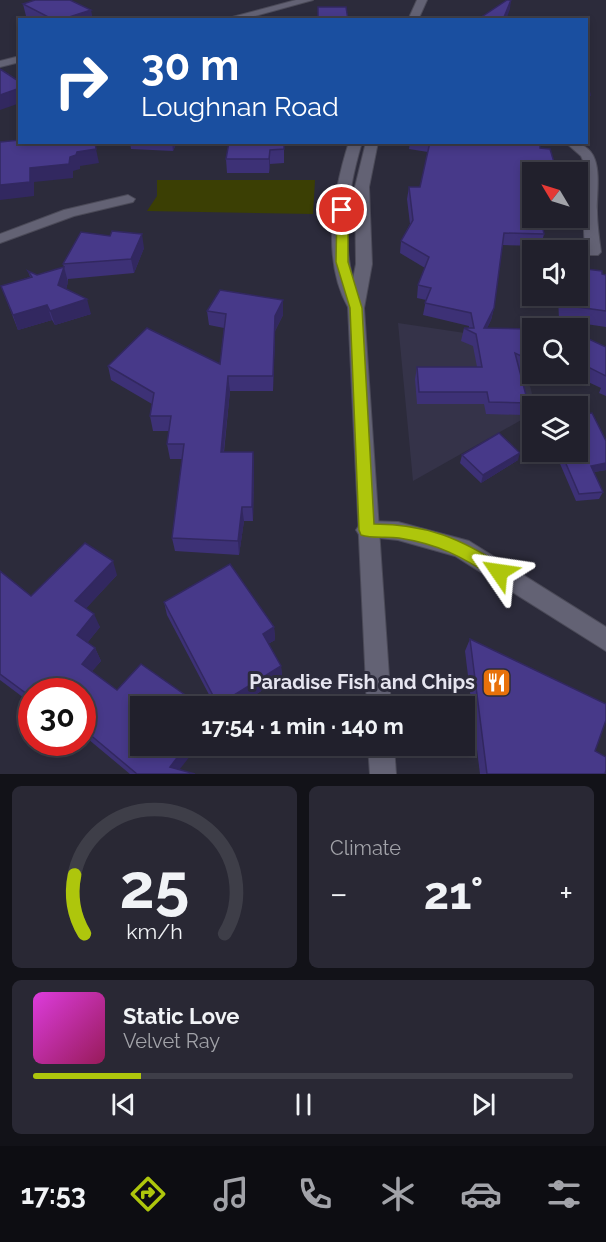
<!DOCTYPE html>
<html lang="en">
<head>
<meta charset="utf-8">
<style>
	:root { --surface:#21202c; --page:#292834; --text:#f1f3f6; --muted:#a2a3a9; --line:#3e3e48; --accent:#aec60c }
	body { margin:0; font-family:Raleway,sans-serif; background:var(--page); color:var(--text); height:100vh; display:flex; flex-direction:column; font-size:22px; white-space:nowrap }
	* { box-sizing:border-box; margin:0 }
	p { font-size:20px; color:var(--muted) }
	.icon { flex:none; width:33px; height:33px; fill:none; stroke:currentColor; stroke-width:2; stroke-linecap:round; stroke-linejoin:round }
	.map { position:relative; height:774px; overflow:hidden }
	.sheet { display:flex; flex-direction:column; gap:12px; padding:12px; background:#121218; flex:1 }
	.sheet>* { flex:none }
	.top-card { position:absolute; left:18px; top:18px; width:570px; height:126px; border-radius:0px; box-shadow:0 3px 9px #0003,0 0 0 2px var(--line); background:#1a4fa0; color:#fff; overflow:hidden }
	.needle { width:39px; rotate:308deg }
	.tools { position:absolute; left:522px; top:162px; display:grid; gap:12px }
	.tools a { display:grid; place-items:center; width:66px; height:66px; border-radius:0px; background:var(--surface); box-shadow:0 3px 9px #0003,0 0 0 2px var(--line); font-size:30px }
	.speed { position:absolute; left:18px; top:678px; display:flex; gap:12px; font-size:30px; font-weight:700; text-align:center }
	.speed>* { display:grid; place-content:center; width:78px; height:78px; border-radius:50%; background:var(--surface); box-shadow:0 3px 9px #0003,0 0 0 2px var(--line); line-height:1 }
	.speed .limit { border:9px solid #d22; background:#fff; color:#111 }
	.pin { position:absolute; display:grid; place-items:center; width:51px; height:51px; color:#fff; margin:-26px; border:3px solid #fff; border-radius:50%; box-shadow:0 2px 6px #0007 }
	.me { position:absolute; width:66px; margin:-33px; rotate:302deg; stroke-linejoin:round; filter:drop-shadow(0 0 4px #0008) }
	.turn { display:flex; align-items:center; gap:21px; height:126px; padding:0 24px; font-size:27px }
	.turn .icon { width:78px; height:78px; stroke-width:2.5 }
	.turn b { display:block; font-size:42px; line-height:51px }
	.big { font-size:45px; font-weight:700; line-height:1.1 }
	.sheet .card { flex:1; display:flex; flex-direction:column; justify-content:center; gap:9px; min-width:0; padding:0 21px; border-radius:9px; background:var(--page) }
	.sheet .dial { align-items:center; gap:0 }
	.dial svg { height:156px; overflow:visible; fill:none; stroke:var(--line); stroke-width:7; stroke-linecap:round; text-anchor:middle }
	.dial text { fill:var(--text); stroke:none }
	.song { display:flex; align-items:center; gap:18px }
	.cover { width:72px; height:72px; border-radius:9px; background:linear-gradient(135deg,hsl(300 70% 55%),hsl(330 70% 35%)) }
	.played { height:6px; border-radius:3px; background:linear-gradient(90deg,var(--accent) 20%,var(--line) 20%) }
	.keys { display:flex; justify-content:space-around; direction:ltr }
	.heat { display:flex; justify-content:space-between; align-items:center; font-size:33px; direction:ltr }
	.sheet .tiles { flex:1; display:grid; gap:12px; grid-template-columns:1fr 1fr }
	.card:last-child { grid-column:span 2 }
	.trip { position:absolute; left:130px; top:696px; width:345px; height:60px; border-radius:0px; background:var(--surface); box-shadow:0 3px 9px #0003,0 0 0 2px var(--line); font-weight:700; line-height:60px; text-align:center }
	.menu { display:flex; height:96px; justify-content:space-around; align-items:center; background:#0d0d12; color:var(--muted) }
	.menu .icon { width:42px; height:42px }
	.menu .active { color:var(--accent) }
	.menu b { font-size:27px; color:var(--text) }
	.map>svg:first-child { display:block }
	.built { fill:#353349 }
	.green { fill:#3b3f04 }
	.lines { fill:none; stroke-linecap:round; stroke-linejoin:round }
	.street-casing { stroke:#4b4a58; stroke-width:2 }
	.secondary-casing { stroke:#4b4a58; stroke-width:2 }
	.street { fill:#636274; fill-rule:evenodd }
	.secondary { fill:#636274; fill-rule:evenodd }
	.wall { fill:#3d3176 }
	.shaded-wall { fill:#322860 }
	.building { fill:#473989; stroke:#322860; stroke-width:1.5 }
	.route { fill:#aec60c; stroke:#718108; stroke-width:1.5 }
	.labels { text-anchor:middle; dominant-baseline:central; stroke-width:6; stroke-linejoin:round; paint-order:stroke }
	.near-poi-label { font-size:20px; font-weight:bold; fill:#e6e5f0; stroke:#2c2b3b; text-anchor:end }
</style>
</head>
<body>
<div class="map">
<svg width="606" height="774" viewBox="0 0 606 774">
	<rect width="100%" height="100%" fill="#2c2b3b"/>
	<!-- built -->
	<path class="built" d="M398,323l120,18 17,64 -5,10 -117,66z"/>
	<!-- green -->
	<path class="green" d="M157,180h158l-2,34 -166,-3 10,-15z"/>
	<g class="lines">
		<defs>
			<g id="street">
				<path d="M296,0h17l-73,20h-19z"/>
				<path d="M20,56v6l-20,5v-6z"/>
				<path d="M565,142c41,0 32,38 32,68 0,14 2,28 4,42l-3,3h-10l-3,-3 -2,-41 3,-44 -5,-11z"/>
				<path d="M128,195l7,4 -2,3 -59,14 -74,27v-9l64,-24z"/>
				<path d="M367,521l31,1 71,19 137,86v24l-151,-95 -57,-16 -38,-4 -4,-6 4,-6z"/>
			</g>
			<g id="secondary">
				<path d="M417,0h10l-9,20h-10z"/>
				<path d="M349,142h13c-13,43 -21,93 -9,137l3,-15 -1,-77 11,-45h12l-9,45 3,77 -8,44 27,398h-24l-19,-399c-27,-48 -15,-115 1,-165z"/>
				<path d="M368,746h26l2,28h-26z"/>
			</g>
		</defs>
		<!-- street casing -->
		<use href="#street" class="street-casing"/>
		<!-- secondary casing -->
		<use href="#secondary" class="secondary-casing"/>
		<!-- street -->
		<use href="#street" class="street"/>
		<!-- secondary -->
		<use href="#secondary" class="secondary"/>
	</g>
	<!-- wall -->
	<g class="wall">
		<path d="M23,4l70,16h-60l-7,-4z"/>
		<path d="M586,74l4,21 -4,11z"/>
		<path d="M130,142h47l-4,9 -42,-2z"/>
		<path d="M284,142v21l-14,1 -1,9h-42l-1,-14z"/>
		<path d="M410,142h130l-8,30 13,47 -2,9 1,6 -3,12 -39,-1 -8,63 -3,12 -4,8h45v46h29l-9,11 -33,-16 9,34 -4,12 -38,-1 -2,-10h-67l-2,-25 2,-12h60l-4,-21 -12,-5 3,-13h5v-2l-46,-11 3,-15 -9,-2 1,-13 7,-17 -25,-15 1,-12 9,-17 -3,-25 2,-12h11l8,-35 -19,-3z"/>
		<path d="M144,248l-10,25 -66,6v3l-2,7 25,25 -36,11 -3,-5 -34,10 -17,-44 29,-9 -2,-6 9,4 27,-8 -1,-3z"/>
		<path d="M602,274l4,1v52l-47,-7 -1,-24h20z"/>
		<path d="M207,311l76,4 -8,16 -2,60h-43l-6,61h29l1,14 -1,55h-9l-5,34 -64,-4 -3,-13 10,-79h-12l-3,-15 2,-13h-16l-3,-15 2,-12 -41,-24 -3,-14 112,-2 4,-36 -15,-3z"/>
		<path d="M578,334l28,13v49l-7,-3 2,-5 -30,-14h7z"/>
		<path d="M606,441v29l-12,2 9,20 -4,7 -23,2 -21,-49h23z"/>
		<path d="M462,455l56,5 -37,23 -21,-20z"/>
		<path d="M0,571l31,25 86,-21 -31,33 14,19 -13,16 8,5 6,13 -9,10 87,99 16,4h-65l-48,-40v-42h-50v12l-32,-24z"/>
		<path d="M164,602l110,25 1,13 -7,4 13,22 1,12 -45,28h-22l-48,-91z"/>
		<path d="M470,639l125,112 10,23h-125l-15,-123z"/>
	</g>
	<!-- shaded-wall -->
	<g class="shaded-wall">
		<path d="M511,0l-1,9 -4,11 -2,-3z"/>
		<path d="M91,10l2,10h-33z"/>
		<path d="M20,88v15l-20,7v-15z"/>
		<path d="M172,142h5l-4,9z"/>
		<path d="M96,149l3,14 -19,3v3l-7,2v7l-39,4v14l-34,4v-15l30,-17 40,-11 7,-5z"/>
		<path d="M270,150v14l-1,9v-14z"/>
		<path d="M142,234l2,14 -10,25 -3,-14z"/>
		<path d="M64,267l4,15 -5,18 -5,-15z"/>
		<path d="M87,299l4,15 -36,11 -5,-14z"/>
		<path d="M283,300v15l-8,16 -2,60v-15l2,-60z"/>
		<path d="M47,305l5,15 -34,10 -5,-15z"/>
		<path d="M494,308l-3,12 -10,21 3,-13z"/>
		<path d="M556,374h5l-9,11z"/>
		<path d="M228,376l2,15 -8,75 -1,-14z"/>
		<path d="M253,452l1,14 -1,55 -1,-14z"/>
		<path d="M520,453l-2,7 -37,23 2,-8z"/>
		<path d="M606,463v7l-18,3 3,-7z"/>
		<path d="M242,507l2,14 -5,34 -1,-14z"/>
		<path d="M113,561l4,14 -36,39 -6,-13z"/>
		<path d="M94,614l6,13 -17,21 -6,-13z"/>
		<path d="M274,627l1,13 -11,6 -1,-12z"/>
		<path d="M95,648l6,13 -13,15 -6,-12z"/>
		<path d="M281,666l1,12 -45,28h-18l-1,-1z"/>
		<path d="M34,687l3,5h-5v9l-5,-7z"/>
		<path d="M186,746h12l-22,28 -6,-7z"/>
	</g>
	<!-- building -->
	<g class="building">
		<path d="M35,0h35l21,10 -31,10h-6l-31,-16z"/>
		<path d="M507,0h4l-7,17 10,3h-37z"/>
		<path d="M318,7h28l2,13h-30z"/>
		<path d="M0,69l20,13v6l-20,7z"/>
		<path d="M586,74l4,21 -4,-1z"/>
		<path d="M20,140v2h75l1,7 -19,3 -1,3 -6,2 -1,7 -39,4v14l-30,3v-43z"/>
		<path d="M229,142h55v7l-14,1 -1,9h-43z"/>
		<path d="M430,142h110v6l10,1 7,23h-25v46h13v1h-4l3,15 -40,-1 -10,75 -10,20 44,1 10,-12 26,11h-32v33l-17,-8 13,50 -39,-1 -2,-10h-68l-2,-25h65l-6,-33 -12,-6h10l-3,-15 -46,-10 6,-15 -13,-3 11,-28 -28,-16 12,-21 -4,-33h11z"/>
		<path d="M112,231l30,3 -11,25 -68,5 18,-32 29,4z"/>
		<path d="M64,267l-6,18 29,14 -37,12 -3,-6 -34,10 -12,-29 31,-9 -4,-6 9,4z"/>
		<path d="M578,268l24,3v3l4,1v36l-43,-6v-9h15z"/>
		<path d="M220,290l63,10 -8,16 -2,60h-45l-7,76h32l-1,55h-10l-4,34 -66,-3 12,-94h-17l4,-28h-21l4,-23 -46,-27 39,-38 73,36 6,-50 -19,-3z"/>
		<path d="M578,334l28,13v29l-28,-14z"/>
		<path d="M592,413l14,28v22l-15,3 12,26 -24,2 -18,-42h17v-37z"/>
		<path d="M499,433l21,20 -37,22 -21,-20z"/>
		<path d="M85,543l28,18 -38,40 19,13 -17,21 18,13 -13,16 35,26 24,-26 60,42h-60v40h45l-16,21 25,7h-58l-55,-46v-36h-43l-5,-5 -7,7 -27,-20v-103l31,25z"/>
		<path d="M230,564l44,63 -11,7 18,32 -63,39 -54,-103z"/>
		<path d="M470,639l136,65v16l-11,31 11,6v13l-1,4h-118z"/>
	</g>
	<!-- route -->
	<path class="route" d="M342,207l6,3v52l14,46 12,216c54,0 87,15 131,43l3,5 -3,5 -6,2 -6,-2c-32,-21 -55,-33 -94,-39 -13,-2 -26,1 -38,-3l-2,-5 -9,-222 -14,-46 1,-52z"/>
	<!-- icons -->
	<defs>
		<symbol id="restaurant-square" viewBox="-11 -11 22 22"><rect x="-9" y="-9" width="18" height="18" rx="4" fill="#e8710a" stroke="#2c2b3b"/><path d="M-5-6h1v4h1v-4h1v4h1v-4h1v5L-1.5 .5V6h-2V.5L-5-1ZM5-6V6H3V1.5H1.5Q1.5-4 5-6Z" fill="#fff"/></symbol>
	</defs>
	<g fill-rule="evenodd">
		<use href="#restaurant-square" x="480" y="666" width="33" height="33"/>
	</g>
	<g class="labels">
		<!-- near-poi labels -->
		<g class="near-poi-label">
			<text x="475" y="682">Paradise Fish and Chips</text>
		</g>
	</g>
</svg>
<div class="tools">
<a><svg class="needle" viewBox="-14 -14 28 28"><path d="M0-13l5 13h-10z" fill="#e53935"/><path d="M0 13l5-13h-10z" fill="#a2a3a9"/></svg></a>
<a><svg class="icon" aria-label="sound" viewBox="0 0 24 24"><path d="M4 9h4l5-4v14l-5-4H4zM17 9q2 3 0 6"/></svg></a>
<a><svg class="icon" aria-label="search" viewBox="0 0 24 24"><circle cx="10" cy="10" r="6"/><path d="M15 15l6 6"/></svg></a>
<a><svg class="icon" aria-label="layers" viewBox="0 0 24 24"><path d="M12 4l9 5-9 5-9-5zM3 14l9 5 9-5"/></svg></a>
</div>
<div class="speed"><div class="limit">30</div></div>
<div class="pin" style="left:342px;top:210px;background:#d93025"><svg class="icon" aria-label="arrive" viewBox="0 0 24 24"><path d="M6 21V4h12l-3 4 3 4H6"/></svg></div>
<svg class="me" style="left:499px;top:572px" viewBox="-20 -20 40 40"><path d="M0-17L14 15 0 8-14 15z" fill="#aec60c" stroke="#fff" stroke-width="4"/></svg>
<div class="trip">17:54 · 1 min · 140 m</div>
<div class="top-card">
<div class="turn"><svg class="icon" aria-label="right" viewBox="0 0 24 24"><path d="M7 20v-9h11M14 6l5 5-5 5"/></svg><div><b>30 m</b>Loughnan Road</div></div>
</div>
</div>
<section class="sheet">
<div class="tiles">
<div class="card dial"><svg viewBox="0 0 100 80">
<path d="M14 69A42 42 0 1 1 86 69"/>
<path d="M14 69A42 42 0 0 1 9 39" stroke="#aec60c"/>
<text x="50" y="56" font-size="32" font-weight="700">25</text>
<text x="50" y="72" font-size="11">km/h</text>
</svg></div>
<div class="card"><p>Climate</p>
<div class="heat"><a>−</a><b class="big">21°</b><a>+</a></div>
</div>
<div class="card">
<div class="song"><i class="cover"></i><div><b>Static Love</b><p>Velvet Ray</p></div></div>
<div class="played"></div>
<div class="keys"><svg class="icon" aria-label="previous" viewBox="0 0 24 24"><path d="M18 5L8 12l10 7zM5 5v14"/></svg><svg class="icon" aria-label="pause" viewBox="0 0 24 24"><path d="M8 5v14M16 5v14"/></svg><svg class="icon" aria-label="next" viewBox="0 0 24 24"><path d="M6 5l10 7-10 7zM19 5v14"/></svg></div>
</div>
</div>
</section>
<nav class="menu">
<b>17:53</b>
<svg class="icon active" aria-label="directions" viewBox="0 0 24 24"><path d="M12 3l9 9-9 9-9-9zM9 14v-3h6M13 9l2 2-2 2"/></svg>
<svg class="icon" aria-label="music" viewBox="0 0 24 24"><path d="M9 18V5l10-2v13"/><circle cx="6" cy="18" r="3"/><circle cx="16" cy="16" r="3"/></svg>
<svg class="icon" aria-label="phone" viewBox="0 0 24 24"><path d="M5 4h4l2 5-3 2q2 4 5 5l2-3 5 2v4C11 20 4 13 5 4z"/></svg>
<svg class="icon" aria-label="climate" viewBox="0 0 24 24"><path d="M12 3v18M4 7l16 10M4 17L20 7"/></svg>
<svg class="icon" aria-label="car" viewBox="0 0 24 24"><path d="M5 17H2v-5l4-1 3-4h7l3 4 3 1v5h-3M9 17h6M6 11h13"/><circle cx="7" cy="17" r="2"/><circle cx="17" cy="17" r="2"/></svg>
<svg class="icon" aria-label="filters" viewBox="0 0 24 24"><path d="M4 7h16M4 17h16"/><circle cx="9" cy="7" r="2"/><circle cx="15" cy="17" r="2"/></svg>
</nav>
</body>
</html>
